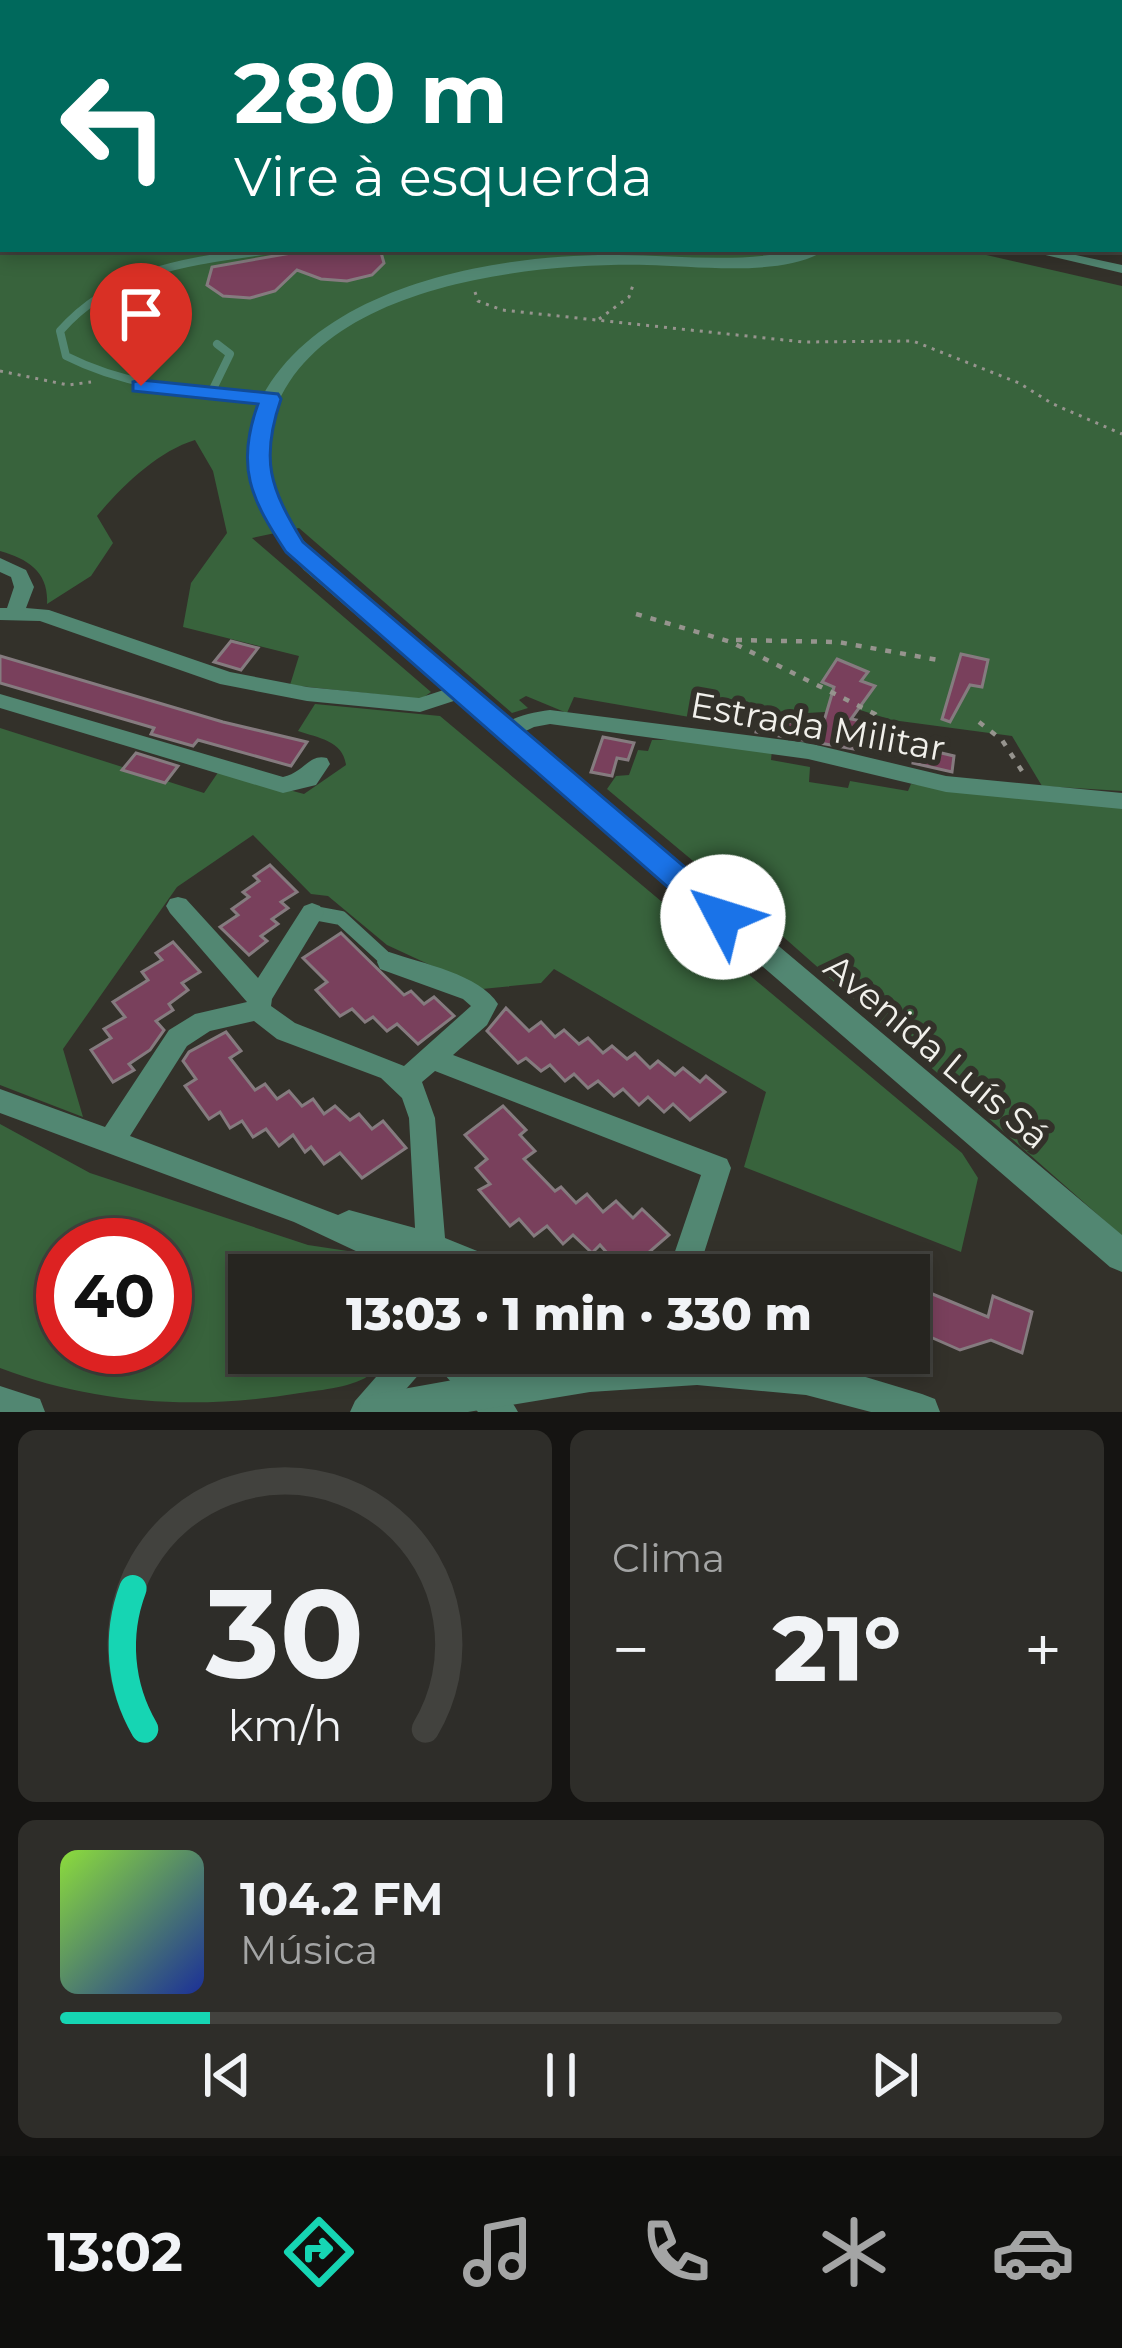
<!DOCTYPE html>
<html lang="pt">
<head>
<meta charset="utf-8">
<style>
	:root { --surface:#262520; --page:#2e2d29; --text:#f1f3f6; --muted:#a4a5a5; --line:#42423e; --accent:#16d5b3 }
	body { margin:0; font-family:Montserrat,sans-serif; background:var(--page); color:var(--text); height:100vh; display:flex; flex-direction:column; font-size:45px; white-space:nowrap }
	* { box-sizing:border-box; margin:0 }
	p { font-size:39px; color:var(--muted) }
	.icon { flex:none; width:66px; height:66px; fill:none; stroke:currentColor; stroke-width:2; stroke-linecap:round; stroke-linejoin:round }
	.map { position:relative; height:1412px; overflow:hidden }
	.panel { display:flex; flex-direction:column; gap:18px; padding:18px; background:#151412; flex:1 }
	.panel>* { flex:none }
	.hud { position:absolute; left:0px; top:0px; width:1122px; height:252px; box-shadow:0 6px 18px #0003,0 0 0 3px var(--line); background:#00695c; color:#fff; overflow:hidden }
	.speed { position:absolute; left:36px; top:1218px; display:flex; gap:24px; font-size:60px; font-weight:700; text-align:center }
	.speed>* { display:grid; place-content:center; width:156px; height:156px; border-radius:50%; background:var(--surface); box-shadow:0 6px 18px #0003,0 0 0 3px var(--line); line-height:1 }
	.speed .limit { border:18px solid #d22; background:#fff; color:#111 }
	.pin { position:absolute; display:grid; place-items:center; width:102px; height:102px; color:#fff; margin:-123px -51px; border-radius:50% 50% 50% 0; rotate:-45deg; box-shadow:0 0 12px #0007 }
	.pin .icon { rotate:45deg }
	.me { position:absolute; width:132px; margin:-66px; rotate:310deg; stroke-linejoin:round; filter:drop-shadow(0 0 9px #0008) }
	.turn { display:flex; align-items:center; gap:42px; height:252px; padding:0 36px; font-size:54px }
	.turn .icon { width:156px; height:156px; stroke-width:2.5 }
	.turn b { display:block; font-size:84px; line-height:102px }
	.big { font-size:90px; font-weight:800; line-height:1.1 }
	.panel .tile { flex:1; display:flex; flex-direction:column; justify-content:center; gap:18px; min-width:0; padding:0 42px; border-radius:18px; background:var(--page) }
	.panel .dial { align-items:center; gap:0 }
	.dial svg { height:312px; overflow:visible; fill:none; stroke:var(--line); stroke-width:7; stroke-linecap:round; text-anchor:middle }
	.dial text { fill:var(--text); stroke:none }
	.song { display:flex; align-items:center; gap:36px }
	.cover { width:144px; height:144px; border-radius:18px; background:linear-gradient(135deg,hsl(90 70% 55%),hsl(230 70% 35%)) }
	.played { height:12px; border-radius:6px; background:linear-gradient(90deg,var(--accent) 15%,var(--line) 15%) }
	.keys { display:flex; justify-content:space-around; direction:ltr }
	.heat { display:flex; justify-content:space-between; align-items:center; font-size:66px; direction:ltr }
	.panel .tiles { flex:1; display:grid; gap:18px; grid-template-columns:1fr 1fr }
	.tile:last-child { grid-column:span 2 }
	.trip { position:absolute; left:228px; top:1254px; width:702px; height:120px; border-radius:0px; background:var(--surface); box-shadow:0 6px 18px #0003,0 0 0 3px var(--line); font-weight:800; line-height:120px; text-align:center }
	.menu { display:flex; height:192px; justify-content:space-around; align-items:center; background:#0f0f0d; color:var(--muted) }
	.menu .icon { width:84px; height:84px }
	.menu .current { color:var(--accent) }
	.menu b { font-size:54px; color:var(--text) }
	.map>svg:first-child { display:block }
	.green { fill:#38633c; fill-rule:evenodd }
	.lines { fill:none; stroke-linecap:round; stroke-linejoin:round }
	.stream { stroke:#021821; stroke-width:4.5 }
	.building { fill:#79405c; stroke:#857b7f; stroke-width:3 }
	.path-far1 { stroke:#96948e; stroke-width:3; stroke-dasharray:3 6; stroke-linecap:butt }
	.path { stroke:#96948e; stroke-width:4.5; stroke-dasharray:6 9; stroke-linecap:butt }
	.service-far1 { stroke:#528772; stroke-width:8 }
	.service { stroke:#528772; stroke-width:14 }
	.minor { fill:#528772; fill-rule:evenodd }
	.tertiary { fill:#528772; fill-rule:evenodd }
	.route { fill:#1a73e8; stroke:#114b97; stroke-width:3 }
	.labels { text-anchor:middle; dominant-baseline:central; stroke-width:12; stroke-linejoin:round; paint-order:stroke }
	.street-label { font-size:36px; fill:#f1f0eb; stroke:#33312a }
</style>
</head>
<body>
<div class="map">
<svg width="1122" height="1412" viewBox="0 0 1122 1412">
	<rect width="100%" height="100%" fill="#33312a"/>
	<!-- green -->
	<g class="green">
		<path d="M345,0h441l-447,3z"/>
		<path d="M0,155l3,94h957l162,37v505l-80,-5 -30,-50 -120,-16 -32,-10 -159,9 -127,-22 -7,16 -41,-17 -7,4 9,8 -16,5 -213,-185 -47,10 179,154 -10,7 -131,-14 9,-29 -116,-29 8,-44 36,-50 -14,-62 -18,-31c-37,11 -74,47 -98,76l16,27 -22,33 -44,28c2,-31 -18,-45 -47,-53z"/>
		<path d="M315,704l125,12 522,437 16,25 -17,74 -217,-85 22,-75 -212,-123 -13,14 -59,6 -95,-44 -59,-49 -17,-2 -58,-59 -76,52 -114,162 20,68 -83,-32v-357l204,65 15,-22 85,23 42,-29c-3,-24 -27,-27 -48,-34z"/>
		<path d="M652,740h61l59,10 -1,10 39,7 -1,15 39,6 2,-7 58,10 3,-7 211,23v429l-351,-310 -164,-137 9,-13 13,-1 9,-25 10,1z"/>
		<path d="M0,1124l90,49 218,72 53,8 28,22h-140v78h140c-6,7 -11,15 -18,21 -16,13 -50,16 -71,19 -101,17 -203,12 -300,-25zM63,1245h102v102h-102z"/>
	</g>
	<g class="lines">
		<!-- stream -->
		<path class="stream" d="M243,3l9,-3"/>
	</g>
	<!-- building -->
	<g class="building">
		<path d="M314,249h66l4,14 -12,12 -25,6 -26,-2 -24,-9 -22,21 -25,7 -27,-2 -16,-11 5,-18z"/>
		<path d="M231,641l27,7 -17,22 -27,-8z"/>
		<path d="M961,654l27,6 -6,27 -12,-2 -20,37 -8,-3z"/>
		<path d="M0,656l223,66 84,20 -16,24 -93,-26 -5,6 -42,-12 3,-6 -154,-45z"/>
		<path d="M837,659l31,13 -7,9 14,5 -24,33 10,2 -7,28 -98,-17 3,-15 63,11 12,-41 -12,-5z"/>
		<path d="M603,737l31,6 -6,17 -11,-2 -5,18 -21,-4z"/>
		<path d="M916,747l38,9 -2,16 -39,-9z"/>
		<path d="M136,753l42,13 -13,17 -43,-13z"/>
		<path d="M270,865l27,27 -16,10 7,6 -16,11 6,5 -17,12 6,5 -18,14 -29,-28 18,-12 -6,-6 17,-12 -6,-5 16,-11 -5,-5z"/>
		<path d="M341,933l63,62 7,-4 13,13 10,-7 20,19 -36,28 -21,-20 -10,7 -14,-14 -8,5 -13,-13 -12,7 -24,-26 11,-8 -24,-24z"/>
		<path d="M173,942l27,30 -18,11 6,7 -19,14 4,6 -17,11 8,9 -14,20 -21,14 5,6 -21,12 -22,-32 20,-12 -7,-9 21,-12 -12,-15 35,-22 -6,-8 20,-12 -6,-7z"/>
		<path d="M506,1008l23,23 12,-9 14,15 9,-7 15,14 9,-6 15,15 9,-7 15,13 8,-6 15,15 8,-7 17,14 8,-7 17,14 6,-6 19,16 -35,28 -17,-16 -9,8 -16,-15 -9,8 -16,-16 -9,7 -16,-15 -10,7 -14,-14 -9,7 -15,-16 -9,6 -15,-13 -8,5 -31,-32z"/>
		<path d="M226,1032l15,19 -11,7 25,32 10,-6 12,15 12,-8 13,15 11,-7 11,15 11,-8 15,14 9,-6 13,15 11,-8 23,27 -44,30 -22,-25 -16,11 -13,-17 -6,5 -12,-17 -14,11 -13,-17 -13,8 -11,-16 -12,7 -10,-16 -11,7 -24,-33 11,-7 -13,-18 6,-9z"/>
		<path d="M503,1106l23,24 -6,5 15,16 -11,8 31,32 6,-4 15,16 11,-9 16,18 13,-11 17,17 9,-9 27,26 -44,38 -25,-28 -8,8 -19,-18 -10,9 -16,-18 -13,10 -15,-17 -9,7 -31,-36 11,-6 -14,-16 11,-9 -22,-24z"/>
		<path d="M930,1293l58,24 5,-21 39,16 -10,41 -31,-13 -31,10 -41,-18z"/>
	</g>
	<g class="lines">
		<!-- path-far1 -->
		<g class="path-far1">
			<path d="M548,3l15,-3"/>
			<path d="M475,292l3,9 24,9 301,32 110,-1 106,42 34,21 69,30"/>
			<path d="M599,319l30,-22 5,-15"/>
			<path d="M0,371l68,14 23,-3"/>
		</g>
		<!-- path -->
		<g class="path">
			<path d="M636,614l95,28 144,72 7,11 3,26"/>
			<path d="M736,640l102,2 100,18"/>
			<path d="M979,722l23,18 20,31"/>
		</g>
		<!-- service-far1 -->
		<g class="service-far1">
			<path d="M212,391l18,-37 -13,-10"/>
			<path d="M270,399c-71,-8 -139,-10 -204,-43l-6,-25c57,-65 136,-70 217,-82"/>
		</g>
		<!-- service -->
		<path class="service" d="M314,913l27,5 48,44"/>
		<!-- minor -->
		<g class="minor">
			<path d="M805,0l29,3h-33z"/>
			<rect x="1119" y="48" width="3" height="7"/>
			<path d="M1119,80l3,1v8l-3,-1z"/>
			<path d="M1122,128v13l-3,1v-13z"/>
			<path d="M3,134v8l-3,1v-8z"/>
			<path d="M1119,163l3,1v8l-3,-1z"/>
			<path d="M1020,249h28l74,16v8z"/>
			<path d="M0,558l26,12 8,17 -8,21 23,2 181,62 77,15 112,11 40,-13 10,7 -3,5 -46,15 -113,-11 -87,-17 -180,-63 -40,-1v-12h7l7,-21 -3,-10 -11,-5z"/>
			<path d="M0,694l283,83c22,-5 26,-24 44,-19l3,6 -14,21 -33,8 -283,-85z"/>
			<path d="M550,710l258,33 138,33 176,17v16l-176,-17 -138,-33 -258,-35 -16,3 -29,14 -11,-8c14,-16 35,-20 56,-23z"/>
			<path d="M178,897l8,2 72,79 46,-72 8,-3 8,3 4,7 -52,86 -1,7 24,17 109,43 67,-60 -8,-7 -83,-30 -3,-7 3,-7 9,-3c32,11 92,23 109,52l-11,21 -34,30 274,104 4,9 -34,107h-30l34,-100 -266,-104 -13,11 13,36 10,120 67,27 5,10h-50l-20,-8 1,8h-52l-21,-15 -81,-38 -294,-109v-24l105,38 64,-97 26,-16 52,-12 -77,-89 -4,-7 4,-7zM254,1021l23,18 104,39 21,20 7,20 6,110 -66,-18 -11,5 -208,-79 57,-90 23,-15z"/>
			<path d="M397,1353h69c14,17 44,42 52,59h-40l-43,-48 -4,-9 -3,9 -42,48h-36l5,-11z"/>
			<path d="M522,1353h30l-17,45 -11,4 -11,-4 -4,-11z"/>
		</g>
		<!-- tertiary -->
		<g class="tertiary">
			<path d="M3,79v8l-3,1v-8z"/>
			<path d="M801,249h26c-42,29 -130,17 -180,16 -112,-2 -316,18 -369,138 -26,60 1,112 42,157l802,675v37l-12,-5 -806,-697c-43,-49 -76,-109 -42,-173 60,-112 233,-142 348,-142 63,-1 130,10 191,-6z"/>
			<path d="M633,1353h122l51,6 116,35 13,5 5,13h-69l-65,-17 -109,-10 -107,7 -122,20h-111l5,-13 13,-5 161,-29z"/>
			<path d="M0,1386l40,13 5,13h-45z"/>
		</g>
	</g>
	<!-- route -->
	<path class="route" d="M141,380l137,14 3,5c-21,61 -11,89 22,143l431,367 5,8 -5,9 -11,4 -11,-4 -426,-374c-35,-53 -51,-85 -28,-148l-125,-13v-9z"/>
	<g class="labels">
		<!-- street labels -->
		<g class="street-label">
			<text transform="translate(818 726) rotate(10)">Estrada Militar</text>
			<text transform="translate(937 1051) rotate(40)">Avenida Luís Sá</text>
		</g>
	</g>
</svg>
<div class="speed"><div class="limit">40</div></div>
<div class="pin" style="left:141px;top:386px;background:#d93025"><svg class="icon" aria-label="arrive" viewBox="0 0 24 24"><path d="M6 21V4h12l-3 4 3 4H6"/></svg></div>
<svg class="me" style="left:723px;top:917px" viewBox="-20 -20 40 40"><circle r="19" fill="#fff"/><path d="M0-13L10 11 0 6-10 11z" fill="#1a73e8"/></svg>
<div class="trip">13:03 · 1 min · 330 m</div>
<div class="hud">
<div class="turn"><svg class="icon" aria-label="left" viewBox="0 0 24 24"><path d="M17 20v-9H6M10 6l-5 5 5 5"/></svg><div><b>280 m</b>Vire à esquerda</div></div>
</div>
</div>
<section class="panel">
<div class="tiles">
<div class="tile dial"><svg viewBox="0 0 100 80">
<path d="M14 69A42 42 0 1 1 86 69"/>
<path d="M14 69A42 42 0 0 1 11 33" stroke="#16d5b3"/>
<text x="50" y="56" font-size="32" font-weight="700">30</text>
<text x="50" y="72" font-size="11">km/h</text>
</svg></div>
<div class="tile"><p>Clima</p>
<div class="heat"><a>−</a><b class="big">21°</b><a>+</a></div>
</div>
<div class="tile">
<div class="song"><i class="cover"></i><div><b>104.2 FM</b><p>Música</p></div></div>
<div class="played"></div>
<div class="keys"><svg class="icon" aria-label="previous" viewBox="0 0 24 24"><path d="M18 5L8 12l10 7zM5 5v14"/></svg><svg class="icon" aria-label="pause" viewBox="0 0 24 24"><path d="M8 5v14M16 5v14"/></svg><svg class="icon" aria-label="next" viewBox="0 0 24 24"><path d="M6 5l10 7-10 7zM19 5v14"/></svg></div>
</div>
</div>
</section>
<nav class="menu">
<b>13:02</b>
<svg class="icon current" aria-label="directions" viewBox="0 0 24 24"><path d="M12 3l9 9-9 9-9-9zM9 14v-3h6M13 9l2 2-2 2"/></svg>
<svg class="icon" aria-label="music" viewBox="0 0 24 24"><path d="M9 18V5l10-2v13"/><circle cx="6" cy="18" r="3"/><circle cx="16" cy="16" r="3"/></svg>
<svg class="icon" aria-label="phone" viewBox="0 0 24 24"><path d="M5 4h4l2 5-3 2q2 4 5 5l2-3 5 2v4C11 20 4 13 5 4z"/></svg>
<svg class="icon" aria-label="climate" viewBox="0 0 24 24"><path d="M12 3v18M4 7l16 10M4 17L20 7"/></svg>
<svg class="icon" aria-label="car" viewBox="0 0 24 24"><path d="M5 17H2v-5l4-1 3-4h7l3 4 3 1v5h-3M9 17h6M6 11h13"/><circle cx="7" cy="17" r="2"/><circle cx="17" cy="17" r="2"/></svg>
</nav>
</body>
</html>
